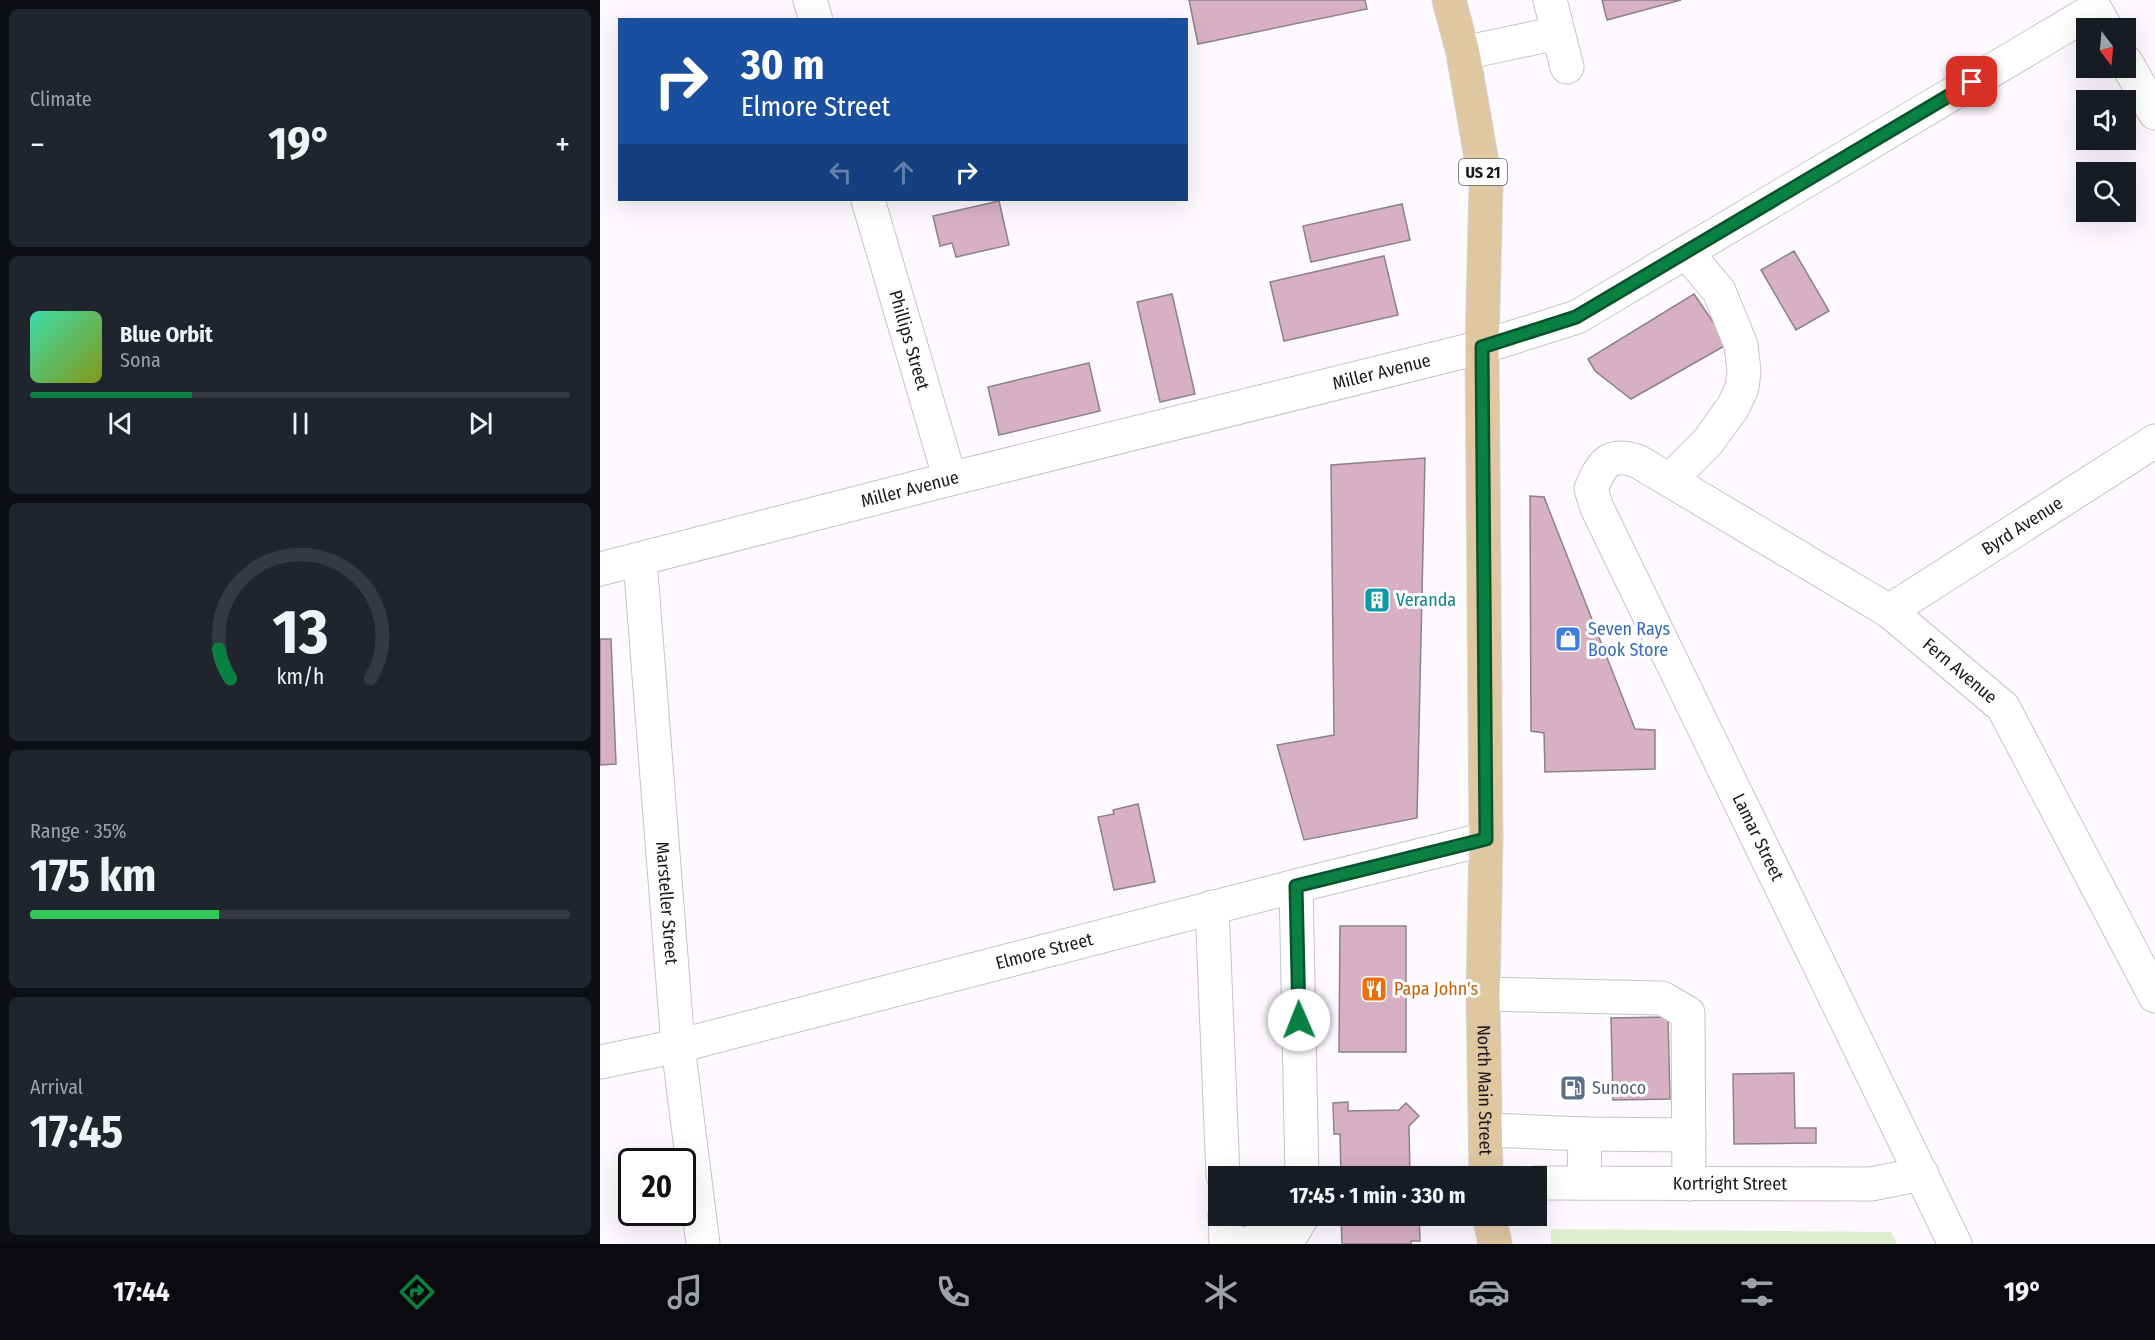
<!DOCTYPE html>
<html lang="en">
<head>
<meta charset="utf-8">
<style>
	:root { --surface:#171b24; --page:#20242c; --text:#f1f3f6; --muted:#9ea1a6; --line:#363941; --accent:#0b8043 }
	body { margin:0; font-family:"Fira Sans Condensed",sans-serif; background:var(--page); color:var(--text); height:100vh; display:flex; flex-direction:column; font-size:22px; white-space:nowrap }
	* { box-sizing:border-box; margin:0 }
	p { font-size:20px; color:var(--muted) }
	.icon { flex:none; width:33px; height:33px; fill:none; stroke:currentColor; stroke-width:2; stroke-linecap:round; stroke-linejoin:round }
	.map { position:relative; flex:1; overflow:hidden }
	.details { display:flex; flex-direction:column; gap:9px; padding:9px; background:#0d0f14; width:600px }
	.details>* { flex:none }
	.guide { position:absolute; left:18px; top:18px; width:570px; height:183px; border-radius:0px; box-shadow:0 6px 24px #0002; background:#1a4fa0; color:#fff; overflow:hidden }
	.needle { width:39px; rotate:164deg }
	.tools { position:absolute; left:1476px; top:18px; display:grid; gap:12px }
	.tools a { display:grid; place-items:center; width:60px; height:60px; border-radius:0px; background:var(--surface); box-shadow:0 6px 24px #0002; font-size:30px }
	.speed { position:absolute; left:18px; top:1148px; display:flex; gap:12px; font-size:30px; font-weight:700; text-align:center }
	.speed>* { display:grid; place-content:center; width:78px; height:78px; border-radius:50%; background:var(--surface); box-shadow:0 6px 24px #0002; line-height:1 }
	.speed .limit { border:3px solid #111; border-radius:9px; background:#fff; color:#111 }
	.pin { position:absolute; display:grid; place-items:center; width:51px; height:51px; color:#fff; margin:-26px; border-radius:12px; box-shadow:0 3px 9px #0006 }
	.me { position:absolute; width:66px; margin:-33px; rotate:359deg; stroke-linejoin:round; filter:drop-shadow(0 0 4px #0008) }
	.turn { display:flex; align-items:center; gap:21px; height:126px; padding:0 24px; font-size:27px }
	.turn .icon { width:78px; height:78px; stroke-width:2.5 }
	.turn b { display:block; font-size:42px; line-height:51px }
	.lanes { display:flex; align-items:center; height:57px; padding:0 24px; background:#0003; justify-content:center; gap:30px; direction:ltr }
	.lanes .off { opacity:.35 }
	.big { font-size:45px; font-weight:700; line-height:1.1 }
	.details .widget { flex:1; display:flex; flex-direction:column; justify-content:center; gap:9px; min-width:0; padding:0 21px; border-radius:9px; background:var(--page) }
	.details .dial { align-items:center; gap:0 }
	.dial svg { height:156px; overflow:visible; fill:none; stroke:var(--line); stroke-width:7; stroke-linecap:round; text-anchor:middle }
	.dial text { fill:var(--text); stroke:none }
	.song { display:flex; align-items:center; gap:18px }
	.cover { width:72px; height:72px; border-radius:9px; background:linear-gradient(135deg,hsl(160 70% 55%),hsl(70 70% 35%)) }
	.played { height:6px; border-radius:3px; background:linear-gradient(90deg,var(--accent) 30%,var(--line) 30%) }
	.keys { display:flex; justify-content:space-around; direction:ltr }
	.heat { display:flex; justify-content:space-between; align-items:center; font-size:33px; direction:ltr }
	.charge { height:9px; border-radius:4px; background:linear-gradient(90deg,#34c759 35%,var(--line) 0) }
	.trip { position:absolute; left:608px; top:1166px; width:339px; height:60px; border-radius:0px; background:var(--surface); box-shadow:0 6px 24px #0002; font-weight:700; line-height:60px; text-align:center }
	.menu { display:flex; height:96px; justify-content:space-around; align-items:center; background:#090b0e; color:var(--muted) }
	.menu .icon { width:42px; height:42px }
	.menu .selected { color:var(--accent) }
	.menu b { font-size:27px; color:var(--text) }
	main { display:flex; flex:1; min-height:0 }
	.map>svg:first-child { display:block }
	.green { fill:#dfedd0 }
	.building { fill:#d8b0c4; stroke:#8c8287; stroke-width:1.5 }
	.lines { fill:none; stroke-linecap:round; stroke-linejoin:round }
	.minor-casing { stroke:#c9c2ca; stroke-width:35 }
	.major-casing { stroke:#d6d6d6; stroke-width:35 }
	.minor { stroke:#fff; stroke-width:33 }
	.major { stroke:#dfc7a2; stroke-width:33 }
	.route-casing { stroke:#07532c; stroke-width:15 }
	.route { stroke:#0b8043; stroke-width:10 }
	.labels { text-anchor:middle; dominant-baseline:central; stroke-width:6; stroke-linejoin:round; paint-order:stroke }
	.shield { fill:#fff; stroke:#5f5e60; stroke-width:1.5 }
	.shield-label { font-size:16px; font-weight:bold; fill:#1b191c }
	.street-label { font-size:18px; fill:#1b191c; stroke:#fff }
	.culture-label { font-size:18px; fill:#0d838f; stroke:#fff; text-anchor:start }
	.shop-label { font-size:18px; fill:#366cbe; stroke:#fff; text-anchor:start }
	.food-label { font-size:18px; fill:#c56008; stroke:#fff; text-anchor:start }
	.service-label { font-size:18px; fill:#4e5e75; stroke:#fff; text-anchor:start }
</style>
</head>
<body>
<main>
<section class="details">
<div class="widget"><p>Climate</p>
<div class="heat"><a>−</a><b class="big">19°</b><a>+</a></div>
</div>
<div class="widget">
<div class="song"><i class="cover"></i><div><b>Blue Orbit</b><p>Sona</p></div></div>
<div class="played"></div>
<div class="keys"><svg class="icon" aria-label="previous" viewBox="0 0 24 24"><path d="M18 5L8 12l10 7zM5 5v14"/></svg><svg class="icon" aria-label="pause" viewBox="0 0 24 24"><path d="M8 5v14M16 5v14"/></svg><svg class="icon" aria-label="next" viewBox="0 0 24 24"><path d="M6 5l10 7-10 7zM19 5v14"/></svg></div>
</div>
<div class="widget dial"><svg viewBox="0 0 100 80">
<path d="M14 69A42 42 0 1 1 86 69"/>
<path d="M14 69A42 42 0 0 1 8 54" stroke="#0b8043"/>
<text x="50" y="56" font-size="32" font-weight="700">13</text>
<text x="50" y="72" font-size="11">km/h</text>
</svg></div>
<div class="widget"><p>Range · 35%</p><b class="big">175 km</b><div class="charge"></div></div>
<div class="widget"><p>Arrival</p><b class="big">17:45</b></div>
</section>
<div class="map">
<svg width="1555" height="1244" viewBox="0 0 1555 1244">
	<rect width="100%" height="100%" fill="#fdf9ff"/>
	<!-- green -->
	<path class="green" d="M951,1229l340,3 6,12h-346z"/>
	<!-- building -->
	<g class="building">
		<path d="M589,0h176l2,9 -169,35z"/>
		<path d="M1002,0h79l-74,20z"/>
		<path d="M399,201l10,44 -53,12 -4,-14 -12,3 -7,-30z"/>
		<path d="M802,204l8,36 -99,22 -8,-36z"/>
		<path d="M1194,251l35,60 -33,19 -35,-60z"/>
		<path d="M784,256l14,59 -114,26 -14,-59z"/>
		<path d="M572,294l23,100 -35,8 -23,-100z"/>
		<path d="M1094,294l34,50 -97,55 -36,-28 -7,-12z"/>
		<path d="M489,363l11,48 -101,24 -11,-48z"/>
		<path d="M825,458l-8,360 -113,22 -27,-95 57,-10 -3,-270z"/>
		<path d="M930,496l14,1 91,232 20,1v39l-110,3 -1,-39 -13,-2z"/>
		<path d="M0,639h11l5,125 -16,1z"/>
		<path d="M538,804l17,78 -41,8 -16,-73 16,-3 -1,-4z"/>
		<path d="M740,926h66v126h-67z"/>
		<path d="M1068,1017l2,82 -57,1 -2,-82z"/>
		<path d="M1194,1073l1,55h21v15l-82,1 -1,-70z"/>
		<path d="M748,1102v9l51,-1 7,-7 13,13 -10,10 1,50h-69l-1,-42h-6l-1,-31z"/>
		<path d="M741,1215h78l1,26h-9v3h-69z"/>
	</g>
	<g class="lines">
		<defs>
			<g id="minor">
				<path d="M210,0l6,20"/>
				<path d="M950,0l17,67"/>
				<path d="M863,53l95,-20"/>
				<path d="M1526,62l29,51"/>
				<path id="s1" d="M268,200l82,279"/>
				<path d="M1070,480l37,-37 26,-36 9,-19 2,-17 -3,-26 -22,-54 -33,-39"/>
				<path id="s2" d="M40,560l38,486 25,198"/>
				<path id="s3" d="M0,569l350,-90 532,-132 95,-30 518,-308 11,19"/>
				<path id="s4" d="M1289,611l266,-170"/>
				<path d="M696,886l6,290"/>
				<path d="M612,907l11,269"/>
				<path d="M883,994l179,4 26,15 1,171"/>
				<path id="s5" d="M0,1062l78,-16 618,-160 190,-47"/>
				<path d="M887,1130l98,4"/>
				<path id="s6" d="M936,1183l335,1 51,-10"/>
				<path d="M984,1183l1,-49 104,1"/>
				<path d="M625,1215l1,29"/>
				<path d="M645,1244l49,-13 9,-16"/>
				<path id="s7" d="M1355,1244l-358,-736 -6,-19c11,-26 18,-38 48,-27l250,149 114,96 152,289"/>
			</g>
			<g id="major">
				<path id="s8" d="M849,0l14,53 23,133 -4,161 4,492 -3,155 3,182"/>
				<path d="M889,1215l6,29"/>
			</g>
		</defs>
		<!-- minor casing -->
		<use href="#minor" class="minor-casing"/>
		<!-- major casing -->
		<use href="#major" class="major-casing"/>
		<!-- minor -->
		<use href="#minor" class="minor"/>
		<!-- major -->
		<use href="#major" class="major"/>
	</g>
	<g class="lines">
		<defs>
			<path id="route" d="M699,1020l-3,-134 190,-47 -4,-492 94,-30 396,-235"/>
		</defs>
		<!-- route casing -->
		<use href="#route" class="route-casing"/>
		<!-- route -->
		<use href="#route" class="route"/>
	</g>
	<!-- icons -->
	<defs>
		<symbol id="building-square" viewBox="-11 -11 22 22"><rect x="-9" y="-9" width="18" height="18" rx="4" fill="#0f9aa8" stroke="#fff"/><path d="M-4-6H4V6H1V3H-1V6H-4ZM-2.5-4.3h1.7v1.8h-1.7ZM.8-4.3h1.7v1.8H.8ZM-2.5-1h1.7V.8h-1.7ZM.8-1h1.7V.8H.8Z" fill="#fff"/></symbol>
		<symbol id="shop-square" viewBox="-11 -11 22 22"><rect x="-9" y="-9" width="18" height="18" rx="4" fill="#3f7fe0" stroke="#fff"/><path d="M-5-2.5h2.3a2.7 3.5 0 0 1 5.4 0H5L5.5 6h-11ZM-1.5-2.5h3a1.5 2.3 0 0 0-3 0Z" fill="#fff"/></symbol>
		<symbol id="restaurant-square" viewBox="-11 -11 22 22"><rect x="-9" y="-9" width="18" height="18" rx="4" fill="#e8710a" stroke="#fff"/><path d="M-5-6h1v4h1v-4h1v4h1v-4h1v5L-1.5 .5V6h-2V.5L-5-1ZM5-6V6H3V1.5H1.5Q1.5-4 5-6Z" fill="#fff"/></symbol>
		<symbol id="fuel-square" viewBox="-11 -11 22 22"><rect x="-9" y="-9" width="18" height="18" rx="4" fill="#5c6f8a" stroke="#fff"/><path d="M-5.5-6h7V0h2V4h1.3V-2.5L3-4.5l.8-.8L6-3V5H2.5V1h-1V6h-7ZM-4.2-4.7v3.2H.2V-4.7Z" fill="#fff"/></symbol>
	</defs>
	<g fill-rule="evenodd">
		<use href="#building-square" x="762" y="585" width="30" height="30"/>
		<use href="#shop-square" x="953" y="624" width="30" height="30"/>
		<use href="#restaurant-square" x="759" y="974" width="30" height="30"/>
		<use href="#fuel-square" x="958" y="1073" width="30" height="30"/>
	</g>
	<g class="labels">
		<!-- shield labels -->
		<rect class="shield" x="859" y="159" width="48" height="26" rx="4.5"/>
		<g class="shield-label">
			<text x="883" y="172">US 21</text>
		</g>
		<!-- street labels -->
		<g class="street-label">
			<text stroke="none"><textPath href="#s1" startOffset="146">Phillips Street</textPath></text>
			<text stroke="none"><textPath href="#s3" startOffset="806">Miller Avenue</textPath></text>
			<text stroke="none"><textPath href="#s3" startOffset="320">Miller Avenue</textPath></text>
			<text stroke="none"><textPath href="#s4" startOffset="158">Byrd Avenue</textPath></text>
			<text stroke="none"><textPath href="#s7" startOffset="1287">Fern Avenue</textPath></text>
			<text transform="translate(1158 837) rotate(64)">Lamar Street</text>
			<text stroke="none"><textPath href="#s2" startOffset="344">Marsteller Street</textPath></text>
			<text stroke="none"><textPath href="#s5" startOffset="458">Elmore Street</textPath></text>
			<text stroke="none"><textPath href="#s8" startOffset="1094">North Main Street</textPath></text>
			<text stroke="none"><textPath href="#s6" startOffset="194">Kortright Street</textPath></text>
		</g>
		<!-- culture labels -->
		<g class="culture-label">
			<text x="796" y="600">Veranda</text>
		</g>
		<!-- shop labels -->
		<g class="shop-label">
			<text x="988" y="629">Seven Rays<tspan x="988" dy="21">Book Store</tspan></text>
		</g>
		<!-- food labels -->
		<g class="food-label">
			<text x="794" y="989">Papa John's</text>
		</g>
		<!-- service labels -->
		<g class="service-label">
			<text x="992" y="1088">Sunoco</text>
		</g>
	</g>
</svg>
<div class="tools">
<a><svg class="needle" viewBox="-14 -14 28 28"><path d="M0-13l5 13h-10z" fill="#e53935"/><path d="M0 13l5-13h-10z" fill="#9ea1a6"/></svg></a>
<a><svg class="icon" aria-label="sound" viewBox="0 0 24 24"><path d="M4 9h4l5-4v14l-5-4H4zM17 9q2 3 0 6"/></svg></a>
<a><svg class="icon" aria-label="search" viewBox="0 0 24 24"><circle cx="10" cy="10" r="6"/><path d="M15 15l6 6"/></svg></a>
</div>
<div class="speed"><div class="limit">20</div></div>
<div class="pin" style="left:1372px;top:82px;background:#d93025"><svg class="icon" aria-label="arrive" viewBox="0 0 24 24"><path d="M6 21V4h12l-3 4 3 4H6"/></svg></div>
<svg class="me" style="left:699px;top:1020px" viewBox="-20 -20 40 40"><circle r="19" fill="#fff"/><path d="M0-13L10 11 0 6-10 11z" fill="#0b8043"/></svg>
<div class="trip">17:45 · 1 min · 330 m</div>
<div class="guide">
<div class="turn"><svg class="icon" aria-label="right" viewBox="0 0 24 24"><path d="M7 20v-9h11M14 6l5 5-5 5"/></svg><div><b>30 m</b>Elmore Street</div></div>
<div class="lanes"><svg class="icon off" aria-label="left" viewBox="0 0 24 24"><path d="M17 20v-9H6M10 6l-5 5 5 5"/></svg><svg class="icon off" aria-label="ahead" viewBox="0 0 24 24"><path d="M12 20V5M6 11l6-6 6 6"/></svg><svg class="icon" aria-label="right" viewBox="0 0 24 24"><path d="M7 20v-9h11M14 6l5 5-5 5"/></svg></div>
</div>
</div>
</main>
<nav class="menu">
<b>17:44</b>
<svg class="icon selected" aria-label="directions" viewBox="0 0 24 24"><path d="M12 3l9 9-9 9-9-9zM9 14v-3h6M13 9l2 2-2 2"/></svg>
<svg class="icon" aria-label="music" viewBox="0 0 24 24"><path d="M9 18V5l10-2v13"/><circle cx="6" cy="18" r="3"/><circle cx="16" cy="16" r="3"/></svg>
<svg class="icon" aria-label="phone" viewBox="0 0 24 24"><path d="M5 4h4l2 5-3 2q2 4 5 5l2-3 5 2v4C11 20 4 13 5 4z"/></svg>
<svg class="icon" aria-label="climate" viewBox="0 0 24 24"><path d="M12 3v18M4 7l16 10M4 17L20 7"/></svg>
<svg class="icon" aria-label="car" viewBox="0 0 24 24"><path d="M5 17H2v-5l4-1 3-4h7l3 4 3 1v5h-3M9 17h6M6 11h13"/><circle cx="7" cy="17" r="2"/><circle cx="17" cy="17" r="2"/></svg>
<svg class="icon" aria-label="filters" viewBox="0 0 24 24"><path d="M4 7h16M4 17h16"/><circle cx="9" cy="7" r="2"/><circle cx="15" cy="17" r="2"/></svg>
<b>19°</b>
</nav>
</body>
</html>
